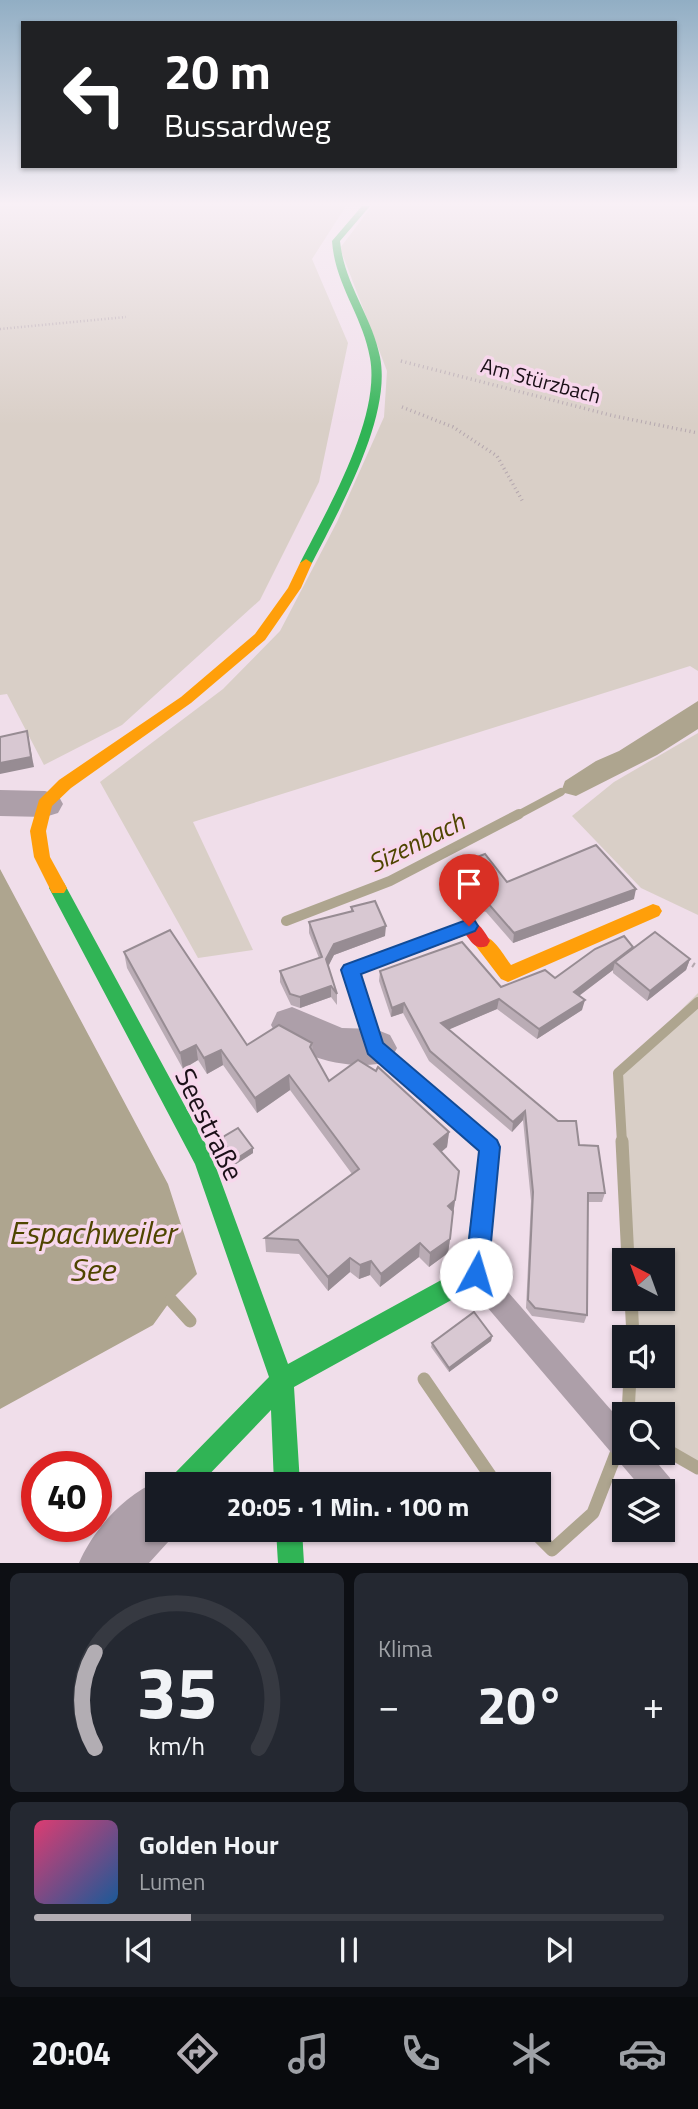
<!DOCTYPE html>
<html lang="de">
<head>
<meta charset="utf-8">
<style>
	:root { --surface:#171b24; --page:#242831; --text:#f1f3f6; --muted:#9ea1a6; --line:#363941; --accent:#b2adb3 }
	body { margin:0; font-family:"Titillium Web",sans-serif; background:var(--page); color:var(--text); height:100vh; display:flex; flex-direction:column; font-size:26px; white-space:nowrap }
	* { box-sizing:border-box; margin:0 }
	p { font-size:23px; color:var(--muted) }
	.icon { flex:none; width:38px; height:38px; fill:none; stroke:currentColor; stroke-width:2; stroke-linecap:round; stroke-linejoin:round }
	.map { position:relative; height:1563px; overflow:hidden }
	.sheet { display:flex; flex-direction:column; gap:10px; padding:10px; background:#0d0f14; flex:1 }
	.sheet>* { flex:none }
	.hud { position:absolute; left:21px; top:21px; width:656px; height:147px; border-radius:0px; box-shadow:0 2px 5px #0004; background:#202124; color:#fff; overflow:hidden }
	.needle { width:46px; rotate:319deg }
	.controls { position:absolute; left:612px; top:1248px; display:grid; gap:14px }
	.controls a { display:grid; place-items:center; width:63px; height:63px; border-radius:0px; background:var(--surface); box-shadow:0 2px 5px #0004; font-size:35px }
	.speed { position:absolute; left:21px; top:1451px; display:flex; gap:14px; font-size:35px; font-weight:700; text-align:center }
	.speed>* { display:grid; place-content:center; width:91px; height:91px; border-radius:50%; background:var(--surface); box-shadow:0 2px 5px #0004; line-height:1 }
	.speed .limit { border:10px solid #d22; background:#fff; color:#111 }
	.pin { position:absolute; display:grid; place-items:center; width:60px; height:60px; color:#fff; margin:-72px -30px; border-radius:50% 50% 50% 0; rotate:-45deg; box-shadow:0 0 7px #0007 }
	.pin .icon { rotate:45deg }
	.me { position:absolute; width:77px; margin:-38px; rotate:6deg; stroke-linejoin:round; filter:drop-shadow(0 0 5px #0008) }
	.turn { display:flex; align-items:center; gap:24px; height:147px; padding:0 28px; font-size:32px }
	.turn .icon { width:91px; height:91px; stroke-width:2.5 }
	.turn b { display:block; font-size:49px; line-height:60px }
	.big { font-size:52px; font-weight:700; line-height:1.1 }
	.sheet .tile { flex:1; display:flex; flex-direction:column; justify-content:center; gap:10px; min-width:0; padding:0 24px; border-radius:10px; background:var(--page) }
	.sheet .dial { align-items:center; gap:0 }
	.dial svg { height:182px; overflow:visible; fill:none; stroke:var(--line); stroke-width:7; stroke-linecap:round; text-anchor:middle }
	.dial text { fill:var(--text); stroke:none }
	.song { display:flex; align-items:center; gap:21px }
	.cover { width:84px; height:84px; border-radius:10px; background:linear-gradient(135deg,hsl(340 70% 55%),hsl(210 70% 35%)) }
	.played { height:7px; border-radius:4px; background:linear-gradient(90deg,var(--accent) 25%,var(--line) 25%) }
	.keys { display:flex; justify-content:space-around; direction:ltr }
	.heat { display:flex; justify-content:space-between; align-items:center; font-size:38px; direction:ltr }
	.sheet .tiles { flex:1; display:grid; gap:10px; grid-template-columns:1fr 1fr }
	.tile:last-child { grid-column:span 2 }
	.trip { position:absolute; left:145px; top:1472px; width:406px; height:70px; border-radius:0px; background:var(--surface); box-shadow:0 2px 5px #0004; font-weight:700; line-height:70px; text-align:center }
	.dock { display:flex; height:112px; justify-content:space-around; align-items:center; background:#090b0e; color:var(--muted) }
	.dock .icon { width:49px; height:49px }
	.dock .current { color:var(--accent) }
	.dock b { font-size:32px; color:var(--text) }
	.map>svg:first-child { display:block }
	.green { fill:#d9cfc7 }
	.water { fill:#aea58f }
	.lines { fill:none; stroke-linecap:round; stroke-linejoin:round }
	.stream-far2 { stroke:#aea58f; stroke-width:8 }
	.stream-far1 { stroke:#aea58f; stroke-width:10 }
	.stream { stroke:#aea58f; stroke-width:13 }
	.path-far2 { stroke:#b4a7ae; stroke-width:2.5; stroke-dasharray:1 2.5; stroke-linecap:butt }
	.path-far1 { stroke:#b4a7ae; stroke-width:3.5; stroke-dasharray:1 3.5; stroke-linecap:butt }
	.path { stroke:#b4a7ae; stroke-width:5; stroke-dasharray:2 6; stroke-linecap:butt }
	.lane { fill:#ad9fa9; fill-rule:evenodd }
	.street { fill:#ad9fa9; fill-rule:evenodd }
	.fast { fill:#30b455; fill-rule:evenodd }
	.slow { fill:#ff9f0a; fill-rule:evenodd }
	.jam { fill:#e5322d; fill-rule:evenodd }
	.wall { fill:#baacb5 }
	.shaded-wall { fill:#978c93 }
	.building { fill:#d8c8d2; stroke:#978c93; stroke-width:2 }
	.route { fill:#1a73e8; stroke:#114b97; stroke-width:2 }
	.labels { text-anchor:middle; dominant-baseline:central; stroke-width:7; stroke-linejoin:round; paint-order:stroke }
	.far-street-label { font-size:21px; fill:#1b1018; stroke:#f7d7ec }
	.water-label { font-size:26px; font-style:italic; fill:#4f4500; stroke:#f7d7ec }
	.near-street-label { font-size:28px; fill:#1b1018; stroke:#f7d7ec }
	.near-water-label { font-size:32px; font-style:italic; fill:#4f4500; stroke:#f7d7ec }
</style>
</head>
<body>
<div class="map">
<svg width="698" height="1563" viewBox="0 0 698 1563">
	<rect width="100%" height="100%" fill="#f0deea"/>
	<!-- green -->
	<g class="green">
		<path d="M0,206h346l-34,53 36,84 -29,139 -59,118 -138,125 -78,40 -37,-71 -7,1z"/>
		<path d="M372,206h326v465l-8,-5 -497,156 60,128 -55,8 -98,-176 123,-93 57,-58 57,-109 47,-105 3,-46 -47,-123z"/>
		<path d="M698,733v182l-57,-27 -69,-72 42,-34z"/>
		<path d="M698,993v475l-35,-19v-35h-37l4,-38h33v-39h-30l-2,-38 32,-1v-38h-35l-10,-187z"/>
	</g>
	<!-- water -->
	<g class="water">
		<path d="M698,701v28l-41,26 -81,41 -15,-4 4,-11 31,-20 23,-10z"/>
		<path d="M0,869l168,315 29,90 -26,26 -18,25 -153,84z"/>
	</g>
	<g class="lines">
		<!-- stream-far2 -->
		<path class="stream-far2" d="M516,816l45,-24"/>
		<!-- stream-far1 -->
		<g class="stream-far1">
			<path d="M286,921l104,-40 129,-67"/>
			<path d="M622,1143l-4,-70 80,-71"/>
		</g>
		<!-- stream -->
		<g class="stream">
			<path d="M622,1141l6,119"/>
			<path d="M631,1298l2,39"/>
			<path d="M171,1300l19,21"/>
			<path d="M424,1379l72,105"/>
			<path d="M628,1414l2,-38"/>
			<path d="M663,1448l35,20"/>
			<path d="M532,1530l20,20 41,-37 26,-67"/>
		</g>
		<!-- path-far2 -->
		<g class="path-far2">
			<path d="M0,329l126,-12"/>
			<path d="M401,361l3,1"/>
		</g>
		<!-- path-far1 -->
		<g class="path-far1">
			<path d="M401,361l213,55 84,17"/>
			<path d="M402,407l51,20 44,29 26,46"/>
		</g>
		<!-- path -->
		<path class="path" d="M686,960l12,8"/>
		<!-- lane -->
		<path class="lane" d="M479,1265l9,4 137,157v26h23l22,26 4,10 -4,10 -7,3v-10h-19l-174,-204 -4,-9 4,-9z"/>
		<!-- street -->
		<g class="street">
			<path d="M0,790l45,1 13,4 5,9 -5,9 -13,4 -45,-1z"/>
			<path d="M292,1007l50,21 33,1 15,6 7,13 -7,13c-32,12 -103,-3 -119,-36l6,-13z"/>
			<path d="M158,1481l7,3h-7v46h21l-30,33h-70c14,-33 45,-68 79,-82z"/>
		</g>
		<!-- fast -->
		<g class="fast">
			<path d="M362,206h8l-30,35c4,43 32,75 40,116 12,60 -41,153 -68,206l-6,4 -6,-4c27,-53 81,-145 70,-205 -7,-42 -35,-73 -38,-117z"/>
			<path d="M58,881l6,2 147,271 77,210 177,-97 14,-116 -40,-36 -3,-6 3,-6 7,-3 7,3 44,37 3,7 -13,127 -3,8 -190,105 6,97h-26l-3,-74 -71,74h-31l4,-9 96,-98 -74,-213 -146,-276 3,-5z"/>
			<path d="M276,1530h26l2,33h-26z"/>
		</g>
		<!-- slow -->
		<g class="slow">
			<path d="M306,559l6,4 -11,25 -36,52 -74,63 -120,85 -19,18 -6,25 4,26 17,31 -3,5h-12l-18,-36 -4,-26 9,-31 20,-20 122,-83 74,-63 33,-46 12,-25z"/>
			<path d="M653,904l6,2 3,5 -3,5 -151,66 -7,-3 -29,-38 3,-5c16,-5 27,17 36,29z"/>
		</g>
		<!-- jam -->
		<path class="jam" d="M469,919c10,3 16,13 21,22l-3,5c-11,4 -15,-3 -21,-11l-105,39 22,69 70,60 3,6 -3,6 -7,3 -7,-3 -71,-61 -26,-84 2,-5z"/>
	</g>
	<!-- wall -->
	<g class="wall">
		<path d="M451,867l56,15 127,17 -121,44 -27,-31 -16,-5 -16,5 -12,-17 1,-10 10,-4 -3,-4z"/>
		<path d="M351,907l34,29 -51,19 -6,10 9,29v11l-6,-8 -31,11 -9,-3 -11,-23v-11l39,-13 -10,-25v-11l42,-10z"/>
		<path d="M633,947l-1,2 58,10 -4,11 -39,31 -34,-28v-3l-34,26 3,14 -45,29 -40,-30 -48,20 130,116 26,48 -3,9h-14l-1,113 -3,8 -52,-7 -6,-8 5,-107 -8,-81 -11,12 -83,-71 -26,-48 -12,4 -12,-36 1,-10 121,16 54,-9z"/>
		<path d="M124,952l123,93 65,-2 1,9 16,29 120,51 -2,15 -6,5 18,19 -11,82 -19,14 -10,-10 -39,30 -10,-12 -11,4 -9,-7 -22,19 -29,-37 -33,-2 -1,-14 87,-64 -62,-84 -33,23 -34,-48 -16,9 -9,-14 -15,9 -56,-101z"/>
		<path d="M223,1137l30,11v5l-20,13 -9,-24z"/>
		<path d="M492,1336l-1,5 -42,31 -18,-25 1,-4z"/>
	</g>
	<!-- shaded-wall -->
	<g class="shaded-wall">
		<path d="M27,731l7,36 -34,7v-11z"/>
		<path d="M636,889l-2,10 -121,44 1,-10z"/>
		<path d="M471,897l-1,10 -16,5 1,-10z"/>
		<path d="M386,926l-1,10 -51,19 -7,14 -1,-10 8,-15z"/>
		<path d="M633,947l-3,10 -15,5 -2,8 -41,31 2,-9z"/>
		<path d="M690,959l-4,11 -39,31 3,-10z"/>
		<path d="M331,986v11l-31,11v-11z"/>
		<path d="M499,999l-2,10 -56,24v-10z"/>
		<path d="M585,1000l-3,10 -45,29 2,-10z"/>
		<path d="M404,1003l-1,10 -12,4 1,-9z"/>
		<path d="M196,1045l2,15 -15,9 -3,-16z"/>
		<path d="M221,1050l2,15 -16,9 -3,-16z"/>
		<path d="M289,1075l1,15 -33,23 -2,-15z"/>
		<path d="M525,1111l-2,9 -11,12 1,-10z"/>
		<path d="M449,1132l-2,15 -14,12 1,-15z"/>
		<path d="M253,1148v5l-20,13v-5z"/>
		<path d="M455,1200l-2,15 -5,-9z"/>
		<path d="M450,1239l-2,14 -19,14 1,-14z"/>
		<path d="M420,1243l-1,14 -39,30 1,-13z"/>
		<path d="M350,1258v14l-22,19v-14z"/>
		<path d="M371,1261l-1,14 -11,4 1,-14z"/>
		<path d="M492,1336l-1,5 -42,31v-4z"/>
	</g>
	<!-- building -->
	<g class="building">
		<path d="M27,731l4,26 -31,6v-26z"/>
		<path d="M596,845l40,44 -122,44 -27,-31 -16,-5 -16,5 -12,-17 16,-7 -8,-11 34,-13 22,28z"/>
		<path d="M375,901l11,25 -52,18 -8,15 11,35 -6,-8 -31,11 -10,-3 -10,-23 42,-14 -13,-35 44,-11 -2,-4z"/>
		<path d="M170,930l77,115 32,-20 33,18 -2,4 19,34 29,-21 18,11 2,-4 71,65 -15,12 25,27 -4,29 -7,6 5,5 -3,28 -20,14 -10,-10 -39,31 -10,-13 -11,4 -10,-7 -22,19 -30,-37 -33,-2 94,-69 -70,-94 -34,23 -34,-48 -17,8 -8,-13 -16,8 -56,-101z"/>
		<path d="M655,932l35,27 -40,32 -35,-29z"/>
		<path d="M624,936l9,11 -59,45 11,8 -46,29 -40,-30 -58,24 117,98h18l3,24 19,1 7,47h-17l-1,122 -52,-7 -7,-8 5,-108 -8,-81 -12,11 -83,-71 -26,-48 -12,5 -12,-37 82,-29 39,45 44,-17 10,8 40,-29z"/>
		<path d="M238,1128l15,20 -20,13 -10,-24z"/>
		<path d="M474,1312l18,24 -43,32 -17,-25z"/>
	</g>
	<!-- sky -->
	<linearGradient id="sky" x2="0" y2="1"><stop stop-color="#91aec4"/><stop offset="0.48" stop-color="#f8f0f6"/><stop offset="1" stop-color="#f8f0f6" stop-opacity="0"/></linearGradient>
	<rect width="698" height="425" fill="url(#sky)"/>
	<!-- route -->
	<path class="route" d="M469,919l6,2 3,5 -3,5 -114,43 22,69 114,97 3,7 -12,127 -4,8 -8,3 -8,-3 -3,-8 14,-123 -111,-97 -27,-84 3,-5z"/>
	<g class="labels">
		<!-- far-street labels -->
		<g class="far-street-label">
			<text transform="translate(541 380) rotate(15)">Am Stürzbach</text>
		</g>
		<!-- water labels -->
		<g class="water-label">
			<text transform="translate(416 842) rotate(-26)">Sizenbach</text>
		</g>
		<!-- near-street labels -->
		<g class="near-street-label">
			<text transform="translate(210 1124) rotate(64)">Seestraße</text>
		</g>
		<!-- near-water labels -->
		<g class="near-water-label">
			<text x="92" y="1232">Espachweiler<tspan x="92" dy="37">See</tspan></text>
		</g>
	</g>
</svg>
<div class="controls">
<a><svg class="needle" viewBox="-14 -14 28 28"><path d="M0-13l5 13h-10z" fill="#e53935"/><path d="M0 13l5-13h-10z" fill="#9ea1a6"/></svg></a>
<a><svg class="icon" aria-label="sound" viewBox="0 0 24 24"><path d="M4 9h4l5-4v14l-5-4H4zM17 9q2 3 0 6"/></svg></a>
<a><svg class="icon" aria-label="search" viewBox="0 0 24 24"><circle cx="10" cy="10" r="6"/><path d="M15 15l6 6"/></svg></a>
<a><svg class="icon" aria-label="layers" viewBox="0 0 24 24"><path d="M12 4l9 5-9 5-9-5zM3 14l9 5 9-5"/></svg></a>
</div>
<div class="speed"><div class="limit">40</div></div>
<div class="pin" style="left:469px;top:926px;background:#d93025"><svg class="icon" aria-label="arrive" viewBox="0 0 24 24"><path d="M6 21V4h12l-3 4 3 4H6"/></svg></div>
<svg class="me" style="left:476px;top:1274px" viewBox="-20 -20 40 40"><circle r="19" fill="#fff"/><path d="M0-13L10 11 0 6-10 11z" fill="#1a73e8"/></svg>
<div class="trip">20:05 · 1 Min. · 100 m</div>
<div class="hud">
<div class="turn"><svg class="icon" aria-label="left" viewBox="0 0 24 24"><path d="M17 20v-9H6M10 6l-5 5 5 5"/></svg><div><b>20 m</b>Bussardweg</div></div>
</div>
</div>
<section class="sheet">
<div class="tiles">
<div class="tile dial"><svg viewBox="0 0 100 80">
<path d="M14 69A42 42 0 1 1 86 69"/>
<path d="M14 69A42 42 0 0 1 14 27" stroke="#b2adb3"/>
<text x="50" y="56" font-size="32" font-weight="700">35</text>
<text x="50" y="72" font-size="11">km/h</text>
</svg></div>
<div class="tile"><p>Klima</p>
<div class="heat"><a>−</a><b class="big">20°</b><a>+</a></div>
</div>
<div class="tile">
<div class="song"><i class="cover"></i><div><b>Golden Hour</b><p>Lumen</p></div></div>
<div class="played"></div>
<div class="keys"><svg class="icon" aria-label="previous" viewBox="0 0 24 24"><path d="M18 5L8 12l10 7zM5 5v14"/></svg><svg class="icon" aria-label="pause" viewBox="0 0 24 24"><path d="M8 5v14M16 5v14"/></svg><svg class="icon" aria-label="next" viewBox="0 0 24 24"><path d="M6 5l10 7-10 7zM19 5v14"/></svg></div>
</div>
</div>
</section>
<nav class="dock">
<b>20:04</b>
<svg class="icon current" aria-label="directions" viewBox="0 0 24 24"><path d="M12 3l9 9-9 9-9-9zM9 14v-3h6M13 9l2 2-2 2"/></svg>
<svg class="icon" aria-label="music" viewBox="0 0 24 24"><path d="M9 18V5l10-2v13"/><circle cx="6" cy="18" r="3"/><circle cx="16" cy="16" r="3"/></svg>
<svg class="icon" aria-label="phone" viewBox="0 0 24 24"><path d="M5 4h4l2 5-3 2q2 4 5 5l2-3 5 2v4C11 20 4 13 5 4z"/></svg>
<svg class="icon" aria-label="climate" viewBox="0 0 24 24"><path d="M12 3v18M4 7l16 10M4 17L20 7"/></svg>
<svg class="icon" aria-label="car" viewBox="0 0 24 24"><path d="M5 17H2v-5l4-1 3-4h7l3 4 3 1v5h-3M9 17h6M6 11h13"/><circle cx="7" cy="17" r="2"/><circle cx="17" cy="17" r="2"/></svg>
</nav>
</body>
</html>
